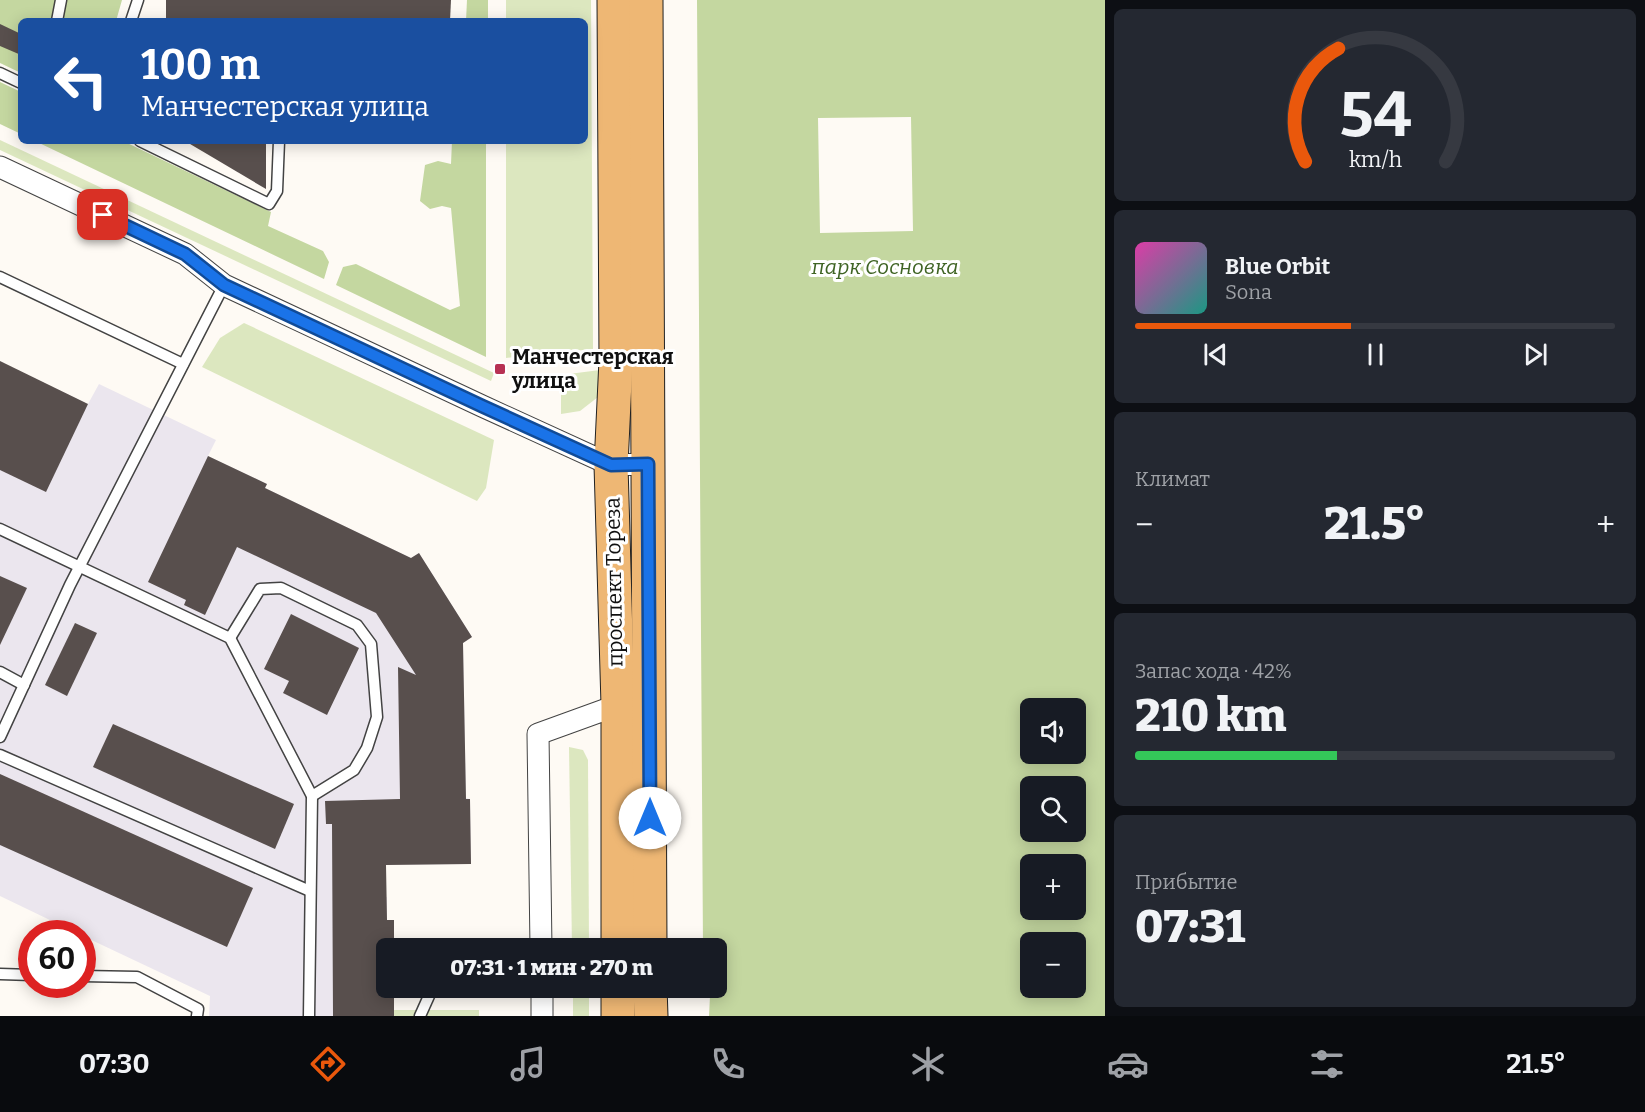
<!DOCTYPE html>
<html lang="ru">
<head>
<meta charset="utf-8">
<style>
	:root { --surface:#171b24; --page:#242831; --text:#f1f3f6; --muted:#9ea1a6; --line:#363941; --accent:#ea580c }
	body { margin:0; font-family:Bitter,serif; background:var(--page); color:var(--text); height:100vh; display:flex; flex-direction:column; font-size:22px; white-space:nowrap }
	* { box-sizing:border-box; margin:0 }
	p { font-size:20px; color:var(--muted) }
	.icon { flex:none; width:33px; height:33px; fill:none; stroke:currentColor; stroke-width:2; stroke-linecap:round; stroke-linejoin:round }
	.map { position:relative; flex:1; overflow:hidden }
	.panel { display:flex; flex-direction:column; gap:9px; padding:9px; background:#0d0f14; width:540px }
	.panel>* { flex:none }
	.guide { position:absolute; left:18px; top:18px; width:570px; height:126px; border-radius:9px; box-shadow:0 3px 15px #0003; background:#1a4fa0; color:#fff; overflow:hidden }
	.fabs { position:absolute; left:1020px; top:698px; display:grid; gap:12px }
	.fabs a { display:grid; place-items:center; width:66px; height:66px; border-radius:9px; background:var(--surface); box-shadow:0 3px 15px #0003; font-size:30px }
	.speed { position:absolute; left:18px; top:920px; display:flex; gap:12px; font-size:30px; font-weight:700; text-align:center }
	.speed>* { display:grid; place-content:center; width:78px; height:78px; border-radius:50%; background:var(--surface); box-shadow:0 3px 15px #0003; line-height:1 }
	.speed .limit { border:9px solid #d22; background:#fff; color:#111 }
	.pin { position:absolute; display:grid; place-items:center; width:51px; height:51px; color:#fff; margin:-26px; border-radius:12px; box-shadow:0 3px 9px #0006 }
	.me { position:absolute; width:66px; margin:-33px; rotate:0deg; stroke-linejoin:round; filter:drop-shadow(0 0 4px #0008) }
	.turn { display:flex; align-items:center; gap:21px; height:126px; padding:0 24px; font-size:27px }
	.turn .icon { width:78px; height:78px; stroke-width:2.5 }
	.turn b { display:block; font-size:42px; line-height:51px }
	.big { font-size:45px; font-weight:800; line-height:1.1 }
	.panel .tile { flex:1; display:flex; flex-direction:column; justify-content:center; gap:9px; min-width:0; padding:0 21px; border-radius:9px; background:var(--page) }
	.panel .dial { align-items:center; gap:0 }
	.dial svg { height:156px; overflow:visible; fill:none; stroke:var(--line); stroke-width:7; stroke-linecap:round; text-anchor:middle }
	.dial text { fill:var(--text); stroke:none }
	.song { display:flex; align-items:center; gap:18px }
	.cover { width:72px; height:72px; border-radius:9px; background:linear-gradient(135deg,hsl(320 70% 55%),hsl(170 70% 35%)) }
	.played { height:6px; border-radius:3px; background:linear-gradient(90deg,var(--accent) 45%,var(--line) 45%) }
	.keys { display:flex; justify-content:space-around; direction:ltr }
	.heat { display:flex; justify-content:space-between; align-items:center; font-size:33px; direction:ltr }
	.charge { height:9px; border-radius:4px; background:linear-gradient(90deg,#34c759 42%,var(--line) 0) }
	.trip { position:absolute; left:376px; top:938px; width:351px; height:60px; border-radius:9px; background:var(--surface); box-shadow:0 3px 15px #0003; font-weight:800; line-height:60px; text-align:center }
	.tab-bar { display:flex; height:96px; justify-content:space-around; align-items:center; background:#090b0e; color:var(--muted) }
	.tab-bar .icon { width:42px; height:42px }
	.tab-bar .on { color:var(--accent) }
	.tab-bar b { font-size:27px; color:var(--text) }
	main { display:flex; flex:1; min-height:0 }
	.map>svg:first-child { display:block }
	.industrial { fill:#ebe6ee }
	.green { fill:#dce7bf }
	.forest { fill:#c4d7a0; fill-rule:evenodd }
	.building { fill:#584f4d }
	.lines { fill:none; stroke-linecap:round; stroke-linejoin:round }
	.service-casing { stroke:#434343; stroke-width:13 }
	.minor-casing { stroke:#434343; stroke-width:23 }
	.primary-casing { stroke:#212121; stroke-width:35 }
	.service { stroke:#fff; stroke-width:10 }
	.minor { stroke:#fff; stroke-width:21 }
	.primary { stroke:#eeb774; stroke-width:33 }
	.route-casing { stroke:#114b97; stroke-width:15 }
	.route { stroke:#1a73e8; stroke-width:10 }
	.poi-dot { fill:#b73153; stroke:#fff; stroke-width:2 }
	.labels { text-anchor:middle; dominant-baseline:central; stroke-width:6; stroke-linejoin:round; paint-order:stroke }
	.park-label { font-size:21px; font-style:italic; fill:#3f6424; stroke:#fff }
	.poi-label { font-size:21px; font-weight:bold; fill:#101010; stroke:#fff; text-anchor:start }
	.street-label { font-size:21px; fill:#101010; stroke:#fff }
</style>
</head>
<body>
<main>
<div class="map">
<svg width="1105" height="1016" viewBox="0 0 1105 1016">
	<rect width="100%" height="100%" fill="#fefaf4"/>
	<!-- industrial -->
	<path class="industrial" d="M0,362l88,42 11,-20 117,56 -8,16 59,28 -2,4 146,70 8,-5 53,84 -9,6 3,155 4,1 1,65 -107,1 -1,32h24v23h7v28h-7v39h7v29h-185l1,-20 -127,-60 -1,-3h-5l-77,-37z"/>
	<!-- green -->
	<g class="green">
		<path d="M506,0h85l2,349 -87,9v-217h79v-120h-79z"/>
		<path d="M0,140l494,233 -3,8 -491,-231z"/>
		<path d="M244,323l250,117 -8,48 -9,13 -275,-134 18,-29z"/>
		<path d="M600,370l-2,27 -18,14 -19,3v-39z"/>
		<path d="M569,747l14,3 5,10 1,188h-17z"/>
		<rect x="573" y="987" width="16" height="29"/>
		<rect x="394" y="1010" width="85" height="6"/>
	</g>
	<!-- forest -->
	<g class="forest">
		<path d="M0,0h122l-6,21h-95v52l-21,-10z"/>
		<path d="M467,0h21v21h-22z"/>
		<path d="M697,0h408v1016h-396l1,-20 -6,-2 -1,-7h14v-39h-14zM911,117l2,114 -93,2 -2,-115zM1030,708h46v45h-46zM1030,786h46v45h-46zM1030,864h46v45h-46zM1030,942h46v45h-46z"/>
		<path d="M0,82l21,10v42l-21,-10z"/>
		<path d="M35,141h88l148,71 -3,14 55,25 6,11 -5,17z"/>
		<path d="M452,141h34v216l-150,-72 7,-18 13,-3 94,46 10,-4 -9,-98 -9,-2 -12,3 -10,-8 5,-36 13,-4 13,3z"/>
	</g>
	<!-- building -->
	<g class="building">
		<path d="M166,0h285l-1,21h-284z"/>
		<path d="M0,24l21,10v21l-21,-9z"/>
		<path d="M185,141h81v48z"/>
		<path d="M0,361l88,43 -42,88 -46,-22z"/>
		<path d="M208,456l59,28 -2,4 146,70 8,-5 53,84 -9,6 3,156h4l1,65 -85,1 1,55h7v28h-7v39h7v29h-61l-1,-192h-6l-1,-23 75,-2 -2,-132 18,8 -40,-62 -139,-66 -32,68 -21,-10 2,-5 -38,-18z"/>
		<path d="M0,576l27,12 -27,57z"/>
		<path d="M291,614l68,34 -32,67 -44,-22 6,-12 -25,-12z"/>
		<path d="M75,623l22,10 -30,63 -22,-11z"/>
		<path d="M113,724l181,80 -19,45 -182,-82z"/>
		<path d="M0,774l253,114 -26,59 -227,-102z"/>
	</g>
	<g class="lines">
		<defs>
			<g id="service">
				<path d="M57,21l4,-21"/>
				<path d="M131,21l7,-21"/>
				<path d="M0,73l21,10"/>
				<path d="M140,141l129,63 8,-13 2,-50"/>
				<path d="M0,277l183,87"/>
				<path d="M0,529l230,109 82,158 -3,220"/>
				<path d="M230,638l30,-49 21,-1 76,37 14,19 6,73 -10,31 -13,22 -42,26"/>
				<path d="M0,672l24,13"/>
				<path d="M0,737l70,-152 154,-300"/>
				<path d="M0,755l310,136"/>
				<path d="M0,974l32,1"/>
				<path d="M82,976l55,1 61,32 -1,7"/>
				<path d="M420,1016l13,-29"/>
			</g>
			<g id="minor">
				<path d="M0,167l185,87 39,31 258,121 129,59 37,-1"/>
				<path d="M541,948l-3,-214 80,-29"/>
				<path d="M542,987v29"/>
			</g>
			<g id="primary">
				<path d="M614,0l2,360 -5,105 7,240v243"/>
				<path d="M646,0l4,948"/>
				<path d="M618,987v29"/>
				<path d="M650,987l1,29"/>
			</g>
		</defs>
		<!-- service casing -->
		<use href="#service" class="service-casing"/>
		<!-- minor casing -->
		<use href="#minor" class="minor-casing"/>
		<!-- primary casing -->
		<use href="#primary" class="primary-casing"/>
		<!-- service -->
		<use href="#service" class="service"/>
		<!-- minor -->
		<use href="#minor" class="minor"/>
		<!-- primary -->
		<use href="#primary" class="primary"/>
	</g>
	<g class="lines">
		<defs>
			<path id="route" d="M103,215l82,39 39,31 258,121 129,59 37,-1 2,354"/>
		</defs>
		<!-- route casing -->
		<use href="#route" class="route-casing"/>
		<!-- route -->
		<use href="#route" class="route"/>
	</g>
	<!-- markers -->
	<rect class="poi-dot" x="494" y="363" width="12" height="12" rx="3"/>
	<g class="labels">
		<!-- park labels -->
		<g class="park-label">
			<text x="885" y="267">парк Сосновка</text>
		</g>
		<!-- poi labels -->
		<g class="poi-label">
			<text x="512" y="357">Манчестерская<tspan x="512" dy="24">улица</tspan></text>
		</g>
		<!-- street labels -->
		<g class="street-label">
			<text transform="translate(614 582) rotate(-91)">проспект Тореза</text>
		</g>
	</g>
</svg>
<div class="fabs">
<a><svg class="icon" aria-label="sound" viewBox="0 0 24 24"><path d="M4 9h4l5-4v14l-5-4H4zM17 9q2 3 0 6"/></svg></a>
<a><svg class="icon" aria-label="search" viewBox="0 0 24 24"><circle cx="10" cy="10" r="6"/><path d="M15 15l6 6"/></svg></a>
<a>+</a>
<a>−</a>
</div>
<div class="speed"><div class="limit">60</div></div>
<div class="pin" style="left:103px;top:215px;background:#d93025"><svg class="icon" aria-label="arrive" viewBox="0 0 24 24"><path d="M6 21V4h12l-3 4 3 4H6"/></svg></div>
<svg class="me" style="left:650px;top:818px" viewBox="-20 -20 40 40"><circle r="19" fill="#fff"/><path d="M0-13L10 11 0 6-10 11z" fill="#1a73e8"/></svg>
<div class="trip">07:31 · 1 мин · 270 m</div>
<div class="guide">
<div class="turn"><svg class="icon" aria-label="left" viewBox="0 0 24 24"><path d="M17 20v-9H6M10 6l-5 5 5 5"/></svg><div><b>100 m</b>Манчестерская улица</div></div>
</div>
</div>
<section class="panel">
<div class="tile dial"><svg viewBox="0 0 100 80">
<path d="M14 69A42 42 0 1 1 86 69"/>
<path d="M14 69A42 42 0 0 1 31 11" stroke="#ea580c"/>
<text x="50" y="56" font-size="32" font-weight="700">54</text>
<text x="50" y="72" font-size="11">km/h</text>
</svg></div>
<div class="tile">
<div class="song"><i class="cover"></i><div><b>Blue Orbit</b><p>Sona</p></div></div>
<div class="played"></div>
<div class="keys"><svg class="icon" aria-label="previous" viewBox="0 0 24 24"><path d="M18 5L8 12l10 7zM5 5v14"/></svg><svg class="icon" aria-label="pause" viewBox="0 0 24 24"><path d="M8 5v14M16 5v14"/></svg><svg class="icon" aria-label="next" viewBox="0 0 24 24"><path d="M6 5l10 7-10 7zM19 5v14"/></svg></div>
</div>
<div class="tile"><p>Климат</p>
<div class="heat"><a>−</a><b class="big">21.5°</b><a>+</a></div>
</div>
<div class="tile"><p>Запас хода · 42%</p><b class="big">210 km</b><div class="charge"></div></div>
<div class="tile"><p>Прибытие</p><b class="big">07:31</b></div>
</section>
</main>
<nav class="tab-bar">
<b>07:30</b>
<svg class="icon on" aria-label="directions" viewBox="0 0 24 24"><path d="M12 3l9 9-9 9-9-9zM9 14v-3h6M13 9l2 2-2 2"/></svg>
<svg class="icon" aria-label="music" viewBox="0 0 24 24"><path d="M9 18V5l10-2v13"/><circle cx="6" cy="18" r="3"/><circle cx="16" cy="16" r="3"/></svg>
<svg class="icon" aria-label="phone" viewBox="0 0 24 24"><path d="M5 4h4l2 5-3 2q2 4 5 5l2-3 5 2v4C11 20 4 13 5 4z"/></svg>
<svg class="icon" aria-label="climate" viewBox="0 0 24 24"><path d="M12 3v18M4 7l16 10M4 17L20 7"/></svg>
<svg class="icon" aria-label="car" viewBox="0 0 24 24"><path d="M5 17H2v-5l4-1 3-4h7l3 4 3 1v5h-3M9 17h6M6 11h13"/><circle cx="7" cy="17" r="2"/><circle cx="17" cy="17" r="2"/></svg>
<svg class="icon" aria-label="filters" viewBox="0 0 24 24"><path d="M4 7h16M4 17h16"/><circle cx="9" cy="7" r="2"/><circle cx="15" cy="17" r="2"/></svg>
<b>21.5°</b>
</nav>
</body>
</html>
